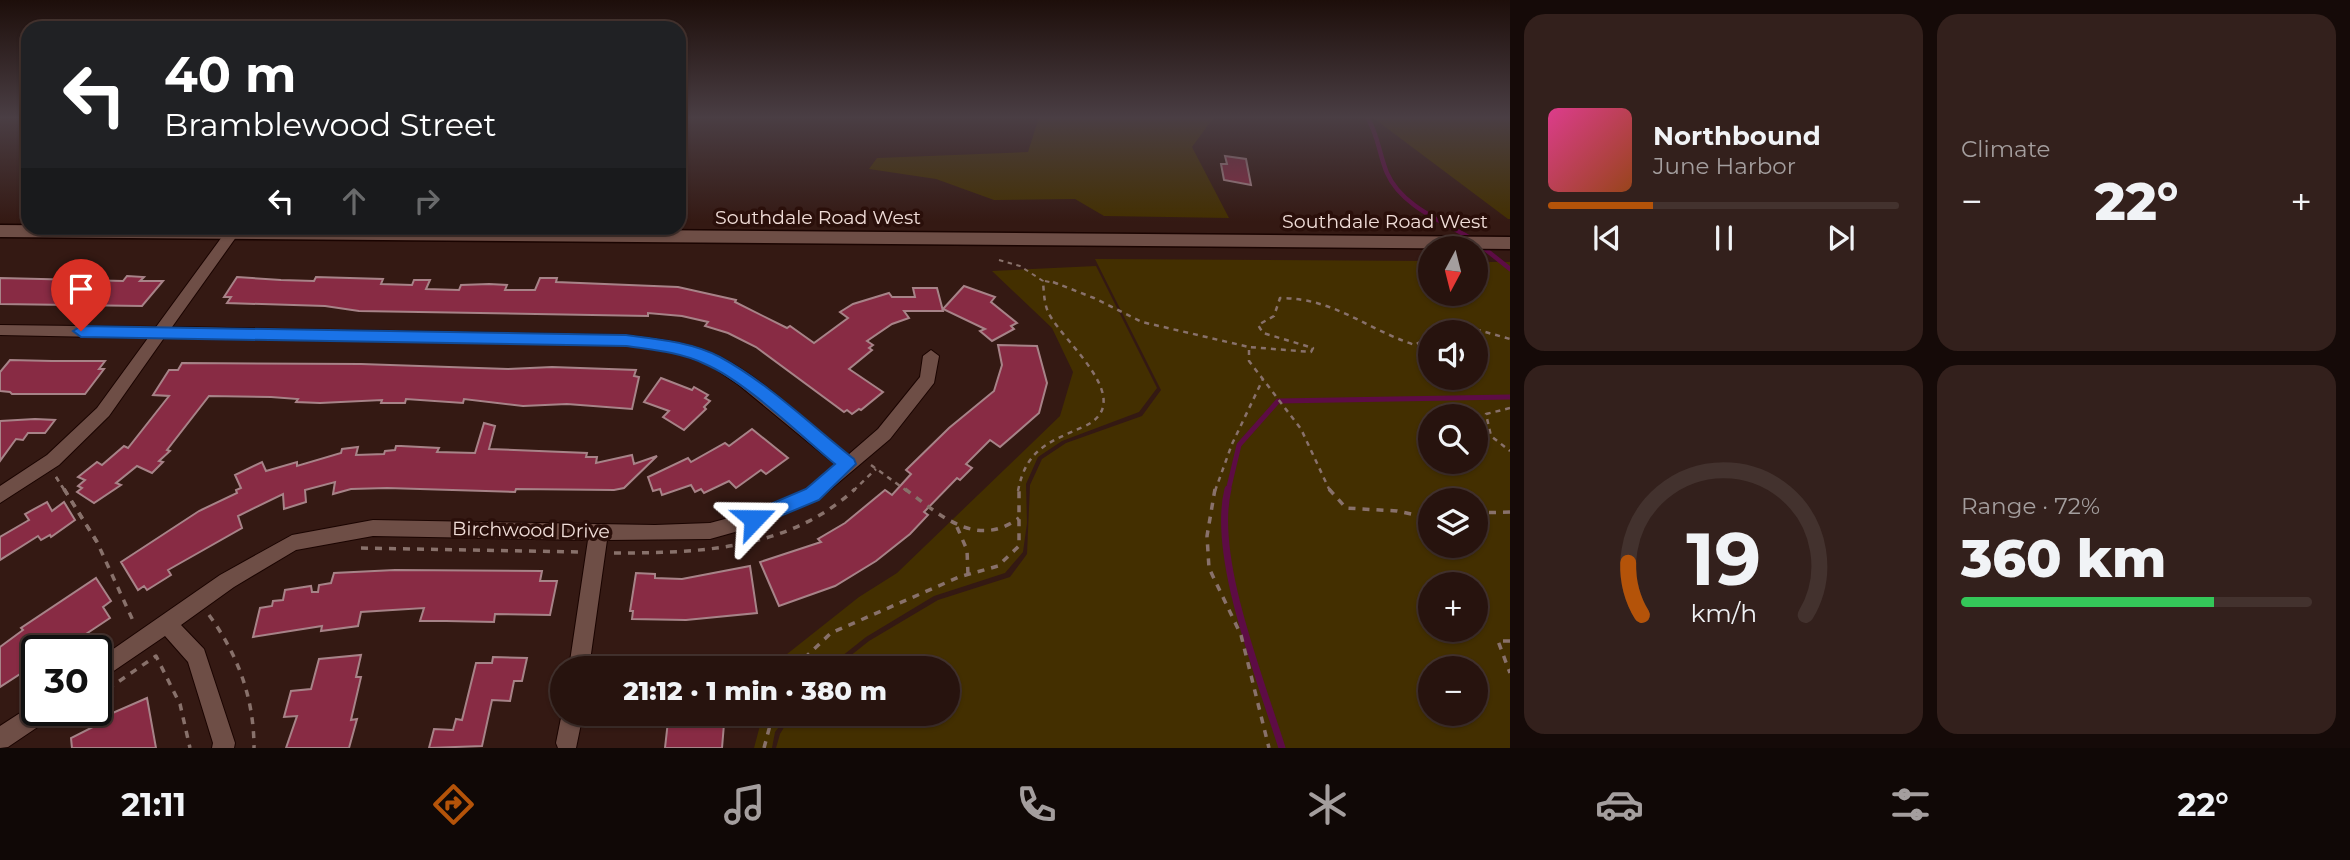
<!DOCTYPE html>
<html lang="en">
<head>
<meta charset="utf-8">
<style>
	:root { --surface:#27130e; --page:#33201c; --text:#f1f3f6; --muted:#a49e9e; --line:#43322e; --accent:#b45309 }
	body { margin:0; font-family:Montserrat,sans-serif; background:var(--page); color:var(--text); height:100vh; display:flex; flex-direction:column; font-size:26px; white-space:nowrap }
	* { box-sizing:border-box; margin:0 }
	p { font-size:23px; color:var(--muted) }
	.icon { flex:none; width:38px; height:38px; fill:none; stroke:currentColor; stroke-width:2; stroke-linecap:round; stroke-linejoin:round }
	.map { position:relative; flex:1; overflow:hidden }
	.drawer { display:flex; flex-direction:column; gap:14px; padding:14px; background:#150a08; width:840px }
	.drawer>* { flex:none }
	.guide { position:absolute; left:21px; top:21px; width:665px; height:214px; border-radius:21px; box-shadow:0 2px 5px #0004,0 0 0 2px var(--line); background:#202124; color:#fff; overflow:hidden }
	.needle { width:46px; rotate:187deg }
	.fabs { position:absolute; left:1418px; top:236px; display:grid; gap:14px }
	.fabs a { display:grid; place-items:center; width:70px; height:70px; border-radius:50%; background:var(--surface); box-shadow:0 2px 5px #0004,0 0 0 2px var(--line); font-size:35px }
	.speed { position:absolute; left:21px; top:635px; display:flex; gap:14px; font-size:35px; font-weight:700; text-align:center }
	.speed>* { display:grid; place-content:center; width:91px; height:91px; border-radius:50%; background:var(--surface); box-shadow:0 2px 5px #0004,0 0 0 2px var(--line); line-height:1 }
	.speed .limit { border:4px solid #111; border-radius:10px; background:#fff; color:#111 }
	.pin { position:absolute; display:grid; place-items:center; width:60px; height:60px; color:#fff; margin:-72px -30px; border-radius:50% 50% 50% 0; rotate:-45deg; box-shadow:0 0 7px #0007 }
	.pin .icon { rotate:45deg }
	.me { position:absolute; width:77px; margin:-38px; rotate:67deg; stroke-linejoin:round; filter:drop-shadow(0 0 5px #0008) }
	.turn { display:flex; align-items:center; gap:24px; height:147px; padding:0 28px; font-size:32px }
	.turn .icon { width:91px; height:91px; stroke-width:2.5 }
	.turn b { display:block; font-size:49px; line-height:60px }
	.lanes { display:flex; align-items:center; height:66px; padding:0 28px; background:#0003; justify-content:center; gap:35px; direction:ltr }
	.lanes .off { opacity:.35 }
	.big { font-size:52px; font-weight:800; line-height:1.1 }
	.drawer .card { flex:1; display:flex; flex-direction:column; justify-content:center; gap:10px; min-width:0; padding:0 24px; border-radius:21px; background:var(--page) }
	.drawer .dial { align-items:center; gap:0 }
	.dial svg { height:182px; overflow:visible; fill:none; stroke:var(--line); stroke-width:7; stroke-linecap:round; text-anchor:middle }
	.dial text { fill:var(--text); stroke:none }
	.song { display:flex; align-items:center; gap:21px }
	.cover { width:84px; height:84px; border-radius:10px; background:linear-gradient(135deg,hsl(330 70% 55%),hsl(20 70% 35%)) }
	.played { height:7px; border-radius:4px; background:linear-gradient(90deg,var(--accent) 30%,var(--line) 30%) }
	.keys { display:flex; justify-content:space-around; direction:ltr }
	.heat { display:flex; justify-content:space-between; align-items:center; font-size:38px; direction:ltr }
	.charge { height:10px; border-radius:5px; background:linear-gradient(90deg,#34c759 72%,var(--line) 0) }
	.drawer .tiles { flex:1; display:grid; gap:14px; grid-template-columns:repeat(2,1fr) }
	.trip { position:absolute; left:550px; top:656px; width:410px; height:70px; border-radius:35px; background:var(--surface); box-shadow:0 2px 5px #0004,0 0 0 2px var(--line); font-weight:800; line-height:70px; text-align:center }
	.tab-bar { display:flex; height:112px; justify-content:space-around; align-items:center; background:#100806; color:var(--muted) }
	.tab-bar .icon { width:49px; height:49px }
	.tab-bar .current { color:var(--accent) }
	.tab-bar b { font-size:32px; color:var(--text) }
	main { display:flex; flex:1; min-height:0 }
	.map>svg:first-child { display:block }
	.green { fill:#432f00; fill-rule:evenodd }
	.lines { fill:none; stroke-linecap:round; stroke-linejoin:round }
	.stream-far2 { stroke:#5d0c45; stroke-width:4.5 }
	.stream-far1 { stroke:#5d0c45; stroke-width:5 }
	.stream { stroke:#5d0c45; stroke-width:7 }
	.building { fill:#882b44; stroke:#a78388; stroke-width:2 }
	.minor-casing { stroke:#1a0401; stroke-width:2 }
	.secondary-casing { stroke:#1a0401; stroke-width:3 }
	.path-far2 { stroke:#88716b; stroke-width:2; stroke-dasharray:4.5 4.5; stroke-linecap:butt }
	.path-far1 { stroke:#88716b; stroke-width:2.5; stroke-dasharray:5 5; stroke-linecap:butt }
	.path { stroke:#88716b; stroke-width:3.5; stroke-dasharray:7 7; stroke-linecap:butt }
	.minor { fill:#6e4e46; fill-rule:evenodd }
	.secondary { fill:#6e4e46; fill-rule:evenodd }
	.route { fill:#1a73e8; stroke:#114b97; stroke-width:2 }
	.labels { text-anchor:middle; dominant-baseline:central; stroke-width:7; stroke-linejoin:round; paint-order:stroke }
	.street-label { font-size:19px; fill:#f0ddd8; stroke:#2a0f0a }
</style>
</head>
<body>
<main>
<div class="map">
<svg width="1510" height="748" viewBox="0 0 1510 748">
	<rect width="100%" height="100%" fill="#341913"/>
	<!-- green -->
	<g class="green">
		<path d="M1039,117h175l-22,30 37,71 -125,-2 -29,-17 -81,1 -58,-21 -67,-10 8,-11 151,-6z"/>
		<path d="M1372,117h138v102h-2z"/>
		<path d="M1095,259l335,2v33h45v-32h35v486h-734l4,-14 12,-20h155v-46h-112l34,-27 69,-41 72,-23 17,-23 3,-69 12,-26 24,-16 76,-27 19,-26zM1430,332h45v46h-45zM1430,416h45v46h-45zM1430,500h45v46h-45zM1430,584h45v46h-45zM1430,668h45v46h-45z"/>
		<path d="M1096,266l61,122 -18,24 -77,29 -24,16 -12,27 1,39 -4,29 -18,21 -71,23 -68,41 -39,31h-52l2,-6 82,-65 38,-24 163,-157 13,-44 -21,-44 -60,-57z"/>
		<path d="M763,714h26l-14,18 -3,16h-18z"/>
	</g>
	<g class="lines">
		<!-- stream-far2 -->
		<g class="stream-far2">
			<path d="M1367,117c11,17 12,37 20,56 14,33 57,49 85,66"/>
			<path d="M1480,245l30,24"/>
		</g>
		<!-- stream-far1 -->
		<path class="stream-far1" d="M1228,491l11,-46 39,-44 232,-4"/>
		<!-- stream -->
		<path class="stream" d="M1228,489c-17,68 33,191 54,259"/>
	</g>
	<!-- building -->
	<g class="building">
		<path d="M1225,156l21,3 5,26 -27,-5 -3,-16h6z"/>
		<path d="M127,276l17,1 -4,4h23l-21,25 -142,-2v-26l123,3z"/>
		<path d="M237,277l44,3 33,1 2,-4 67,2 -2,5 31,1 2,-5h16l-4,9 33,1 2,-5 28,-1 18,1 -2,5h30l5,-12h17l-1,4 122,5 58,13 -1,2 52,26 3,-2 24,17 34,-25 -8,-6 13,-8 36,-11 3,4h23l-2,-9h24l6,23h-39l5,7 -17,6 -25,17 6,4 -4,3 3,2 -23,19 34,23 -22,18 -2,-1 -7,5 -5,-4 -3,2 -88,-65 -28,-14 -23,-7 3,-4 -26,-6 -34,-3v3l-289,-5 -34,-5 -98,-3 4,-6h-7z"/>
		<path d="M964,286l31,11 -4,5 26,21 -6,3 3,3 -22,12 -12,-10 5,-2 -42,-20z"/>
		<path d="M998,345l39,1 10,37 -8,30 -39,34 -10,-7 -24,24 6,4 -12,12 -3,-2 -33,34 4,3 -18,19 -34,27 -41,25 -56,20 -19,-44 61,-20 -3,-3 27,-16 40,-33 7,5 19,-21 -5,-4 43,-42 45,-37 8,-26z"/>
		<path d="M10,360l42,1h53l-6,8h5l-19,25h-73l-2,-2 -10,-1v-19z"/>
		<path d="M182,363l179,1 147,5 44,-2 84,3 -2,6 5,1 -7,32 -65,-5 -44,2 -59,-7 -1,4 -57,-4 -1,4h-24l1,-3 -62,3 -24,-1 2,-3 -27,-2 -62,-1 -42,54 3,1 -11,10 4,1 -11,11 -15,-7 -21,17 5,2 -27,18 -17,-11 5,-4 -4,-2 7,-6 -7,-3 19,-15 5,3 22,-19 4,2 41,-52 -16,-1 16,-25h9z"/>
		<path d="M661,378l31,12 2,-3 14,8 -3,3 5,3 -6,6 2,2 -22,21 -21,-13 6,-6 -25,-9z"/>
		<path d="M35,419l20,1 -10,13h-17l-5,7 -7,-1 -16,22v-40z"/>
		<path d="M484,423l11,3 -6,23 98,4 -1,4h11l-1,6 36,-8 2,9 23,-8 -33,32 -10,2 -98,-1 -1,3 -128,-4 -36,1 -18,5 2,-12 -30,8 1,12 -22,7 -1,-15 -45,22 4,12 -74,42 3,5 -24,15 -3,-4 -6,4 -17,-28 78,-51 38,-18 -1,-3 5,-2 -6,-13 27,-13 4,9 31,-9v4l44,-13 1,-4 16,-2 -2,8 28,-1 1,-3 10,-1 1,-4h5l38,2 -2,4 38,1z"/>
		<path d="M752,429l36,29 -22,16 -5,-4 -25,18 -7,-7 -25,12 -3,-4 -6,3 -4,-7 -29,10 -2,-6 -7,2 -5,-14 40,-19 3,4 34,-19 4,3z"/>
		<path d="M47,502l5,9 12,-9 11,18 -24,17 -1,-2 -9,5 -3,-4 -38,24v-23l29,-17 -4,-6z"/>
		<path d="M750,566l7,47 -71,7 -54,-1 1,-8h-3l6,-38 19,1v4l27,1z"/>
		<path d="M395,570l147,1 -2,10h17l-7,34 -55,-1 -1,8 -48,-1h-26l4,-13 -63,4 -3,14 -37,5 1,-5 -69,11 7,-29 12,-2 1,-5 10,-1 2,-10 26,-4 1,6h6l1,-7 12,-2 3,-10z"/>
		<path d="M96,578l15,23 -8,6 7,11 -42,28 4,5h-35l-2,-3 -15,26 -20,13v-40l23,-17 -2,-2z"/>
		<path d="M361,655l-5,22h5l-10,43 6,-1 -8,29h-63l11,-32 -13,1 7,-26 20,-2 8,-30z"/>
		<path d="M493,657l34,1 -5,23h-8l-4,20 -18,-1 -10,46 -53,2 5,-19 19,1 3,-11 6,1 14,-57h16z"/>
		<path d="M147,698l9,50h-84l-1,-10 24,-12 -1,-5z"/>
		<path d="M668,721l56,3 -2,24h-57z"/>
	</g>
	<g class="lines">
		<defs>
			<g id="minor">
				<path d="M232,229l7,4 -67,94 454,8c31,4 66,7 94,22 45,23 88,66 128,98l30,-26 42,-52 3,-21 8,-6 8,6 -5,27 -44,56 -71,60 -59,26 -50,14 -103,1 -18,128h-20l19,-128 -215,-4 -77,14 -62,37 -53,38 23,24 31,94 -1,5h-22l1,-5 -25,-81 -23,-26 -69,47v-22l124,-86 72,-40 81,-15 282,5 55,-2 41,-11 56,-23 29,-24 -97,-80 -31,-21 -32,-11 -50,-8 -462,-7 -55,78 -50,49 -59,38v-17l47,-31 50,-47 51,-70 -148,-3v-10l156,2 71,-97z"/>
				<path d="M37,702v8h17l-3,8 -43,29 -8,1v-22z"/>
				<path d="M562,713l21,1 -7,34h-18l-2,-5z"/>
			</g>
			<path id="secondary" d="M0,225l1510,12v12l-1510,-12z"/>
		</defs>
		<!-- minor casing -->
		<use href="#minor" class="minor-casing"/>
		<!-- secondary casing -->
		<use href="#secondary" class="secondary-casing"/>
		<!-- path-far2 -->
		<g class="path-far2">
			<path d="M999,260l21,6 23,15v3"/>
			<path d="M1045,281l14,3"/>
		</g>
		<!-- path-far1 -->
		<g class="path-far1">
			<path d="M1053,282l41,16 48,24 107,25"/>
			<path d="M1437,332l27,-6 46,13"/>
			<path d="M1510,408l-24,6 5,22 19,15"/>
			<path d="M871,465l36,26"/>
			<path d="M56,477l9,14"/>
			<path d="M56,477l9,14"/>
			<path d="M853,491l23,-22"/>
			<path d="M1018,491c8,-42 31,-49 65,-64 56,-25 -18,-83 -34,-113 -5,-10 -5,-21 -6,-32"/>
			<path d="M1215,491l17,-47 31,-65"/>
			<path d="M1330,491l-29,-62 -52,-68v-14l62,5 2,-4 -50,-15 -5,-8 16,-9 6,-18c54,0 86,31 135,47l15,-9"/>
		</g>
		<!-- path -->
		<g class="path">
			<path d="M64,489l33,53 38,83"/>
			<path d="M64,489l33,53"/>
			<path d="M905,489c34,25 71,61 114,29"/>
			<path d="M1215,489l-8,47 2,32 32,67 28,113"/>
			<path d="M1329,489l17,19 51,3 33,7"/>
			<path d="M1475,513l35,-1"/>
			<path d="M957,527l10,23 1,25"/>
			<path d="M361,548l217,4"/>
			<path d="M614,553c85,0 175,-3 241,-64"/>
			<path d="M209,615c29,40 45,83 45,133"/>
			<path d="M1510,641h-12l12,32"/>
			<path d="M794,668l37,-35 128,-56 39,-11 21,-20v-57"/>
			<path d="M96,697l60,-41 24,48 10,44"/>
			<path d="M57,724l20,-14"/>
			<path d="M764,748l9,-34"/>
		</g>
		<!-- minor -->
		<use href="#minor" class="minor"/>
		<!-- secondary -->
		<use href="#secondary" class="secondary"/>
	</g>
	<!-- sky -->
	<linearGradient id="sky" x2="0" y2="1"><stop stop-color="#1d0e0a"/><stop offset="0.53" stop-color="#4a3e44"/><stop offset="1" stop-color="#4a3e44" stop-opacity="0"/></linearGradient>
	<rect width="1510" height="222" fill="url(#sky)"/>
	<!-- route -->
	<path class="route" d="M81,326l545,9c31,4 65,7 94,22 48,26 91,68 134,102l2,5 -37,36 -65,27 -7,-2 -2,-6 2,-5 59,-25 29,-25c-35,-29 -90,-83 -130,-100 -25,-12 -52,-14 -79,-18l-545,-9 -8,-6z"/>
	<g class="labels">
		<!-- street labels -->
		<g class="street-label">
			<text x="818" y="217">Southdale Road West</text>
			<text x="1385" y="221">Southdale Road West</text>
			<text transform="translate(531 530) rotate(1)">Birchwood Drive</text>
		</g>
	</g>
</svg>
<div class="fabs">
<a><svg class="needle" viewBox="-14 -14 28 28"><path d="M0-13l5 13h-10z" fill="#e53935"/><path d="M0 13l5-13h-10z" fill="#a49e9e"/></svg></a>
<a><svg class="icon" aria-label="sound" viewBox="0 0 24 24"><path d="M4 9h4l5-4v14l-5-4H4zM17 9q2 3 0 6"/></svg></a>
<a><svg class="icon" aria-label="search" viewBox="0 0 24 24"><circle cx="10" cy="10" r="6"/><path d="M15 15l6 6"/></svg></a>
<a><svg class="icon" aria-label="layers" viewBox="0 0 24 24"><path d="M12 4l9 5-9 5-9-5zM3 14l9 5 9-5"/></svg></a>
<a>+</a>
<a>−</a>
</div>
<div class="speed"><div class="limit">30</div></div>
<div class="pin" style="left:81px;top:331px;background:#d93025"><svg class="icon" aria-label="arrive" viewBox="0 0 24 24"><path d="M6 21V4h12l-3 4 3 4H6"/></svg></div>
<svg class="me" style="left:754px;top:519px" viewBox="-20 -20 40 40"><path d="M0-17L14 15 0 8-14 15z" fill="#1a73e8" stroke="#fff" stroke-width="4"/></svg>
<div class="trip">21:12 · 1 min · 380 m</div>
<div class="guide">
<div class="turn"><svg class="icon" aria-label="left" viewBox="0 0 24 24"><path d="M17 20v-9H6M10 6l-5 5 5 5"/></svg><div><b>40 m</b>Bramblewood Street</div></div>
<div class="lanes"><svg class="icon" aria-label="left" viewBox="0 0 24 24"><path d="M17 20v-9H6M10 6l-5 5 5 5"/></svg><svg class="icon off" aria-label="ahead" viewBox="0 0 24 24"><path d="M12 20V5M6 11l6-6 6 6"/></svg><svg class="icon off" aria-label="right" viewBox="0 0 24 24"><path d="M7 20v-9h11M14 6l5 5-5 5"/></svg></div>
</div>
</div>
<section class="drawer">
<div class="tiles">
<div class="card">
<div class="song"><i class="cover"></i><div><b>Northbound</b><p>June Harbor</p></div></div>
<div class="played"></div>
<div class="keys"><svg class="icon" aria-label="previous" viewBox="0 0 24 24"><path d="M18 5L8 12l10 7zM5 5v14"/></svg><svg class="icon" aria-label="pause" viewBox="0 0 24 24"><path d="M8 5v14M16 5v14"/></svg><svg class="icon" aria-label="next" viewBox="0 0 24 24"><path d="M6 5l10 7-10 7zM19 5v14"/></svg></div>
</div>
<div class="card"><p>Climate</p>
<div class="heat"><a>−</a><b class="big">22°</b><a>+</a></div>
</div>
<div class="card dial"><svg viewBox="0 0 100 80">
<path d="M14 69A42 42 0 1 1 86 69"/>
<path d="M14 69A42 42 0 0 1 8 46" stroke="#b45309"/>
<text x="50" y="56" font-size="32" font-weight="700">19</text>
<text x="50" y="72" font-size="11">km/h</text>
</svg></div>
<div class="card"><p>Range · 72%</p><b class="big">360 km</b><div class="charge"></div></div>
</div>
</section>
</main>
<nav class="tab-bar">
<b>21:11</b>
<svg class="icon current" aria-label="directions" viewBox="0 0 24 24"><path d="M12 3l9 9-9 9-9-9zM9 14v-3h6M13 9l2 2-2 2"/></svg>
<svg class="icon" aria-label="music" viewBox="0 0 24 24"><path d="M9 18V5l10-2v13"/><circle cx="6" cy="18" r="3"/><circle cx="16" cy="16" r="3"/></svg>
<svg class="icon" aria-label="phone" viewBox="0 0 24 24"><path d="M5 4h4l2 5-3 2q2 4 5 5l2-3 5 2v4C11 20 4 13 5 4z"/></svg>
<svg class="icon" aria-label="climate" viewBox="0 0 24 24"><path d="M12 3v18M4 7l16 10M4 17L20 7"/></svg>
<svg class="icon" aria-label="car" viewBox="0 0 24 24"><path d="M5 17H2v-5l4-1 3-4h7l3 4 3 1v5h-3M9 17h6M6 11h13"/><circle cx="7" cy="17" r="2"/><circle cx="17" cy="17" r="2"/></svg>
<svg class="icon" aria-label="filters" viewBox="0 0 24 24"><path d="M4 7h16M4 17h16"/><circle cx="9" cy="7" r="2"/><circle cx="15" cy="17" r="2"/></svg>
<b>22°</b>
</nav>
</body>
</html>
